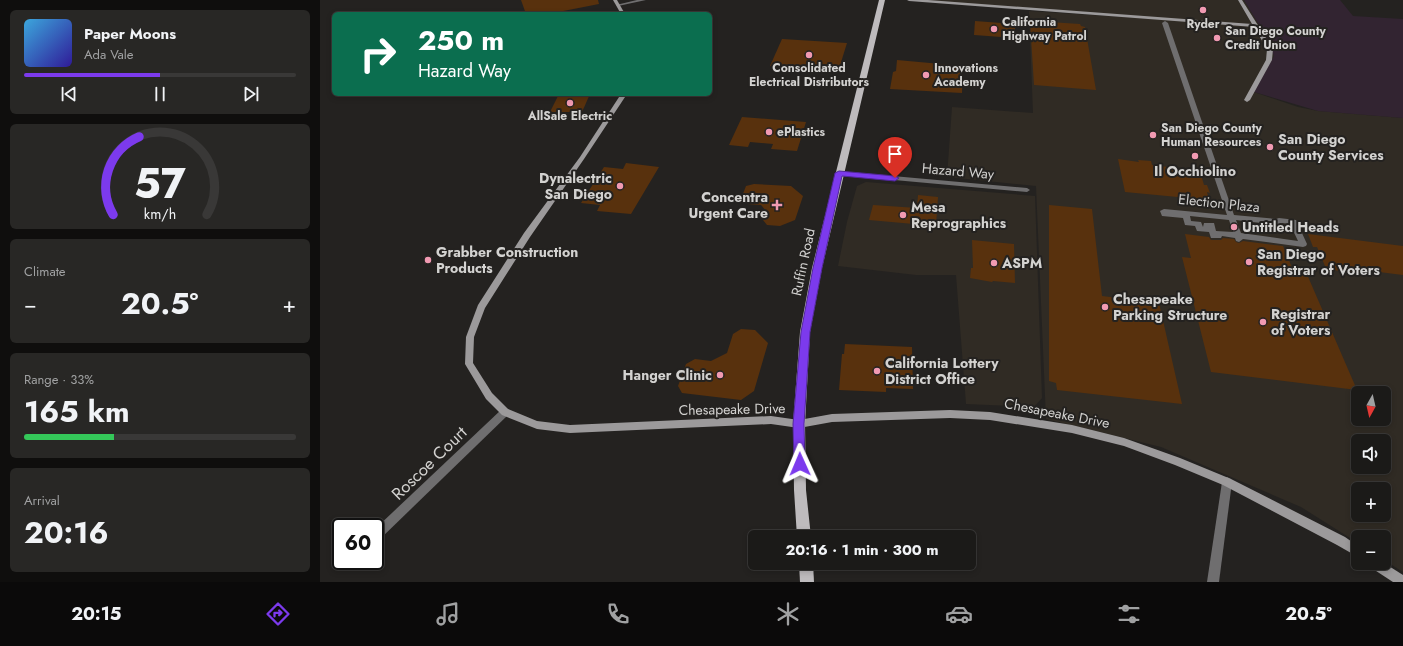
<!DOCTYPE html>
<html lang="en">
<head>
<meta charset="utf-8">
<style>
	:root { --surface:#1b1a18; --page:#282725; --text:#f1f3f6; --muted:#a0a1a2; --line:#393837; --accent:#7c3aed }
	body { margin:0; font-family:Jost,sans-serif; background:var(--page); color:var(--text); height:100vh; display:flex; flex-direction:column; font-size:15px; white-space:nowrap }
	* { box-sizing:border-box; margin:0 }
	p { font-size:13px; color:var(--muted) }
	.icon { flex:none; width:22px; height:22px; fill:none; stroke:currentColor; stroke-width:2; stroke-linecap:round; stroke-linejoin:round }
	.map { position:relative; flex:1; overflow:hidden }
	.sheet { display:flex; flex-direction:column; gap:10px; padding:10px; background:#0f0e0d; width:320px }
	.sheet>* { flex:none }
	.banner { position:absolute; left:12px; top:12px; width:380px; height:84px; border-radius:6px; box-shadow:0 2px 6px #0003,0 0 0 1px var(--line); background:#0b6e4f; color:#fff; overflow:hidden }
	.needle { width:26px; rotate:188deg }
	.controls { position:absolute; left:1031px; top:386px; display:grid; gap:8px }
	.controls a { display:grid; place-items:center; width:40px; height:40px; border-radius:6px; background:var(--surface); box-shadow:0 2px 6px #0003,0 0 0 1px var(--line); font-size:20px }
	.speed { position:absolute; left:12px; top:518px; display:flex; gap:8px; font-size:20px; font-weight:700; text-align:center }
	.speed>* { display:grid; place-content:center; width:52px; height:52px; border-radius:50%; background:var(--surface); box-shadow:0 2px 6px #0003,0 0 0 1px var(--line); line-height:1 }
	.speed .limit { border:2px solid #111; border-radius:6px; background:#fff; color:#111 }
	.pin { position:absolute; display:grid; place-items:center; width:34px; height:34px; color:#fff; margin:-41px -17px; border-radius:50% 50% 50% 0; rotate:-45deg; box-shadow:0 0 4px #0007 }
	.pin .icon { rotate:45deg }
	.me { position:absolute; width:44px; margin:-22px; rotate:359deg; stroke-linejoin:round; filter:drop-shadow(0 0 3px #0008) }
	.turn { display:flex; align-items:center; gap:14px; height:84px; padding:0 20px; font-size:18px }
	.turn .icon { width:52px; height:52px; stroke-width:2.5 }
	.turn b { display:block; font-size:28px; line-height:34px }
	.big { font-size:30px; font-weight:700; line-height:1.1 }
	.sheet .widget { flex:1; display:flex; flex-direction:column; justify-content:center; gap:6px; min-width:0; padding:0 14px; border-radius:6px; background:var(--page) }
	.sheet .dial { align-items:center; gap:0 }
	.dial svg { height:104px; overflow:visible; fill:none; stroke:var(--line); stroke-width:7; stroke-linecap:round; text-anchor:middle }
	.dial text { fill:var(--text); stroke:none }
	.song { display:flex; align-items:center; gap:12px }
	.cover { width:48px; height:48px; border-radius:6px; background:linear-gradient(135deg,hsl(200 70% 55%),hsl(250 70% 35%)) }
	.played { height:4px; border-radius:2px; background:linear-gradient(90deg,var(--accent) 50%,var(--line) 50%) }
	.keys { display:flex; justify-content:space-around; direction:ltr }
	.heat { display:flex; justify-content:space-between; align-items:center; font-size:22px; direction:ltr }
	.charge { height:6px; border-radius:3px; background:linear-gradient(90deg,#34c759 33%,var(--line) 0) }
	.trip { position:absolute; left:428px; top:530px; width:228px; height:40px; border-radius:6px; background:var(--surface); box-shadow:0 2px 6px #0003,0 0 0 1px var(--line); font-weight:700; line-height:40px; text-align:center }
	.tabs { display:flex; height:64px; justify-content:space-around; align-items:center; background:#0b0a0a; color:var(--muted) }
	.tabs .icon { width:28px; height:28px }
	.tabs .selected { color:var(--accent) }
	.tabs b { font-size:18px; color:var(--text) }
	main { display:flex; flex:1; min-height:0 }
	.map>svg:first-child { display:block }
	.built { fill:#302b24; fill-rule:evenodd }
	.industrial { fill:#322431 }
	.building { fill:#58310d }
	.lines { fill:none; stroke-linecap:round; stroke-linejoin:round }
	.street { fill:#6f6e6f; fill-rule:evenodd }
	.secondary { fill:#9c9a9b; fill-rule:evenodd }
	.primary { fill:#bebbbd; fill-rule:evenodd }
	.route { fill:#7c3aed; stroke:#51269a }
	.poi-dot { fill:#f19ab2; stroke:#242220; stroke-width:1.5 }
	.labels { text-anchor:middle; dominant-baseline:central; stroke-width:4; stroke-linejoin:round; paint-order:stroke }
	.far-poi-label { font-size:12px; font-weight:bold; fill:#d3d2d0; stroke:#242220; text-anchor:start }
	.poi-label { font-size:14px; font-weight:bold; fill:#d3d2d0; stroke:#242220; text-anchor:start }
	.street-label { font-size:14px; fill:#d3d2d0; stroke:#242220 }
	.near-street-label { font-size:17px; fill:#d3d2d0; stroke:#242220 }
</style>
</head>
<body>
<main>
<section class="sheet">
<div class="widget">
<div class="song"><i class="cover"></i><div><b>Paper Moons</b><p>Ada Vale</p></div></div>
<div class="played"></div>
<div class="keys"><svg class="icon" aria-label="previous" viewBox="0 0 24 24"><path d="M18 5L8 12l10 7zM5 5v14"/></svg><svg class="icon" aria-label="pause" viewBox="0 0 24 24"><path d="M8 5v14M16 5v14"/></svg><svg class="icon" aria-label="next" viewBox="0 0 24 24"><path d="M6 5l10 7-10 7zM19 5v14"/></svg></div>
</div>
<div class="widget dial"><svg viewBox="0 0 100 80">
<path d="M14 69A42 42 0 1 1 86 69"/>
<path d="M14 69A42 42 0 0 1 34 9" stroke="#7c3aed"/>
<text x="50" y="56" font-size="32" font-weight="700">57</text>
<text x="50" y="72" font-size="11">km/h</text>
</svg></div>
<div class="widget"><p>Climate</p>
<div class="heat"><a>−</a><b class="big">20.5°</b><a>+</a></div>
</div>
<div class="widget"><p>Range · 33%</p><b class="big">165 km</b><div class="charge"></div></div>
<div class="widget"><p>Arrival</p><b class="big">20:16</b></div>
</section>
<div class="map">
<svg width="1083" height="582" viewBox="0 0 1083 582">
	<rect width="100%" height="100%" fill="#242220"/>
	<!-- built -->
	<g class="built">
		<path d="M595,0h329l23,38 7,18 -20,36 44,15 20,4 85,7v454l-19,-12v-23h-26v6l-57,-36 -140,-60 -115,-28 -10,-233 -89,-9 5,-70 81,6 -4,-102 173,11zM1038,393h26v26h-26zM1038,441h26v26h-26zM1038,489h26v26h-26z"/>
		<path d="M546,182l169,14 7,202 -8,9 -68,-3 -10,-129h-40l-78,-9 9,-44 10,-36z"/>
	</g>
	<!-- industrial -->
	<path class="industrial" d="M924,0h96l13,16 50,3v99l-85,-7 -64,-19 20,-36 -7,-18z"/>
	<!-- building -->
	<g class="building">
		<path d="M201,0h77l1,4 -51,10h-22z"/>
		<path d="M655,21l40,3v14l-41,-3z"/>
		<path d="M714,21l46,3 1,2 4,1 11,63 -62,-5 -4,-63 4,1z"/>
		<path d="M462,39l65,4 -9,29 -68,-6z"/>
		<path d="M577,60l66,6 -1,27 -72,-4 3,-17 3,-1z"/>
		<path d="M239,94h31l-8,18h-32z"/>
		<path d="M422,117l64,5 -9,29 -26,-2 2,-5 -23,-2 -2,5 -19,-2z"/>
		<path d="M798,159l21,3 -1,-2 13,1 1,4 48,6 4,14h3l3,8 -3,-1 2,8 -84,-8z"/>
		<path d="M306,163l33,4 -28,47 -34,-3 3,-6 -19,-2 23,-36 19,2z"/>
		<path d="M434,184l37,2 12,10 -8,24 -15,6 -13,-1 -4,-5 3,-9 -5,-6 -14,-1 -6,-5 5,-13z"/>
		<path d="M598,195l20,2 -2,29 -67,-6 4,-15 44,3z"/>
		<path d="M729,205l43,4 10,87 57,7 23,101 -125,-14 -1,-7 -7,-2z"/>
		<path d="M865,234l24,3 2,3h10l2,-2 11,1 2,3 3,1 4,-2 40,5 10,24 13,2 51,118 -146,-18 -29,-115 9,1z"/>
		<path d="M988,234l95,12v29l-32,-4 2,3 -41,-4 -1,-3 -6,-1 -8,-19h-4z"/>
		<path d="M652,240l42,4 1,39 -22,-2 -1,1 -22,-4 1,-10h2z"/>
		<path d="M421,329l14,1 13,13 -14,48 -13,9 -59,-7 -4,-7 8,-22 9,-5 16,2 16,-8 6,-19z"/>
		<path d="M525,344l67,3 1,42 -27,-1v4l-47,-2 3,-36h2z"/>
	</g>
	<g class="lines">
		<!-- street -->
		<g class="street">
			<path d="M317,0h9l-28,6 -2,-1z"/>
			<path d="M845,21l3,2 66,192 42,4 3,-1 17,2 11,24 -1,2 -3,1 -60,-8 -4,3 -3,-1 -1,-3 -13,-2 -1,2h-10l-2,-6 -12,-1 -2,-5 -10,-1 -2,-7 -21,-2 -2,-5 4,-2 63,6 -65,-192zM870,216l39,4 4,12 -17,-1 -2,-8h-10l-1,4 -2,-5 -10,-1zM916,220l43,5 3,-2 8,1 8,17 -57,-8z"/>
			<path d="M517,171l190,17 3,2 -3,2 -188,-17h-2z"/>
			<path d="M185,408l3,1 2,3 -2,3 -129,125 -4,1v-12l127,-120z"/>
			<path d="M907,477l4,2 1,3 -13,100h-12l15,-100 1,-3z"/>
		</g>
		<!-- secondary -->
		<g class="secondary">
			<path d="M293,0h4l8,14h-4z"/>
			<path d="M587,0h21l324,24 -14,-24h4l31,49 -1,11 -22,40 -3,2 -3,-2 22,-40 1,-11 -13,-22 -345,-26z"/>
			<path d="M301,94h6l-43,65 -54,78 -45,71 -11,29 -1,26 19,30 16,16 29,12 33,4 201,-9 28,4 33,-6 118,-4 40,2 82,13 52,13 56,20 51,21 114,58 13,9v11l-21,-12 -114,-60 -48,-20 -51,-19 -52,-13 -82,-13 -40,-2 -118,4 -33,6 -28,-4 -201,9 -33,-4 -35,-14 -16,-16 -21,-35 1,-27 12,-32 46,-72 56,-76z"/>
			<path d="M1048,563h16l19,12v7h-10l-23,-15z"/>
		</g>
		<!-- primary -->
		<g class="primary">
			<path d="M559,0h6l-63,268 -12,64 -5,92 1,66 5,47h-14l-3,-47 -1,-66 7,-92 12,-64z"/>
			<path d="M479,563h14l1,19h-14z"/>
		</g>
	</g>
	<!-- route -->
	<path class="route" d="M519,171l56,5 4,2 -4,3 -53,-5 -20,92 -12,64 -6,92 1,40 -1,4 -4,1 -4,-1 -2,-4 -1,-40 8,-92 12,-64 22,-95z"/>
	<!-- markers -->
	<g class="poi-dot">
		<circle cx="883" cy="10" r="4"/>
		<circle cx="674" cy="29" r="4"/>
		<circle cx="897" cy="38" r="4"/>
		<circle cx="489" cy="55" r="4"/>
		<circle cx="606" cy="75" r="4"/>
		<circle cx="250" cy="103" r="4"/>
		<circle cx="449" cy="132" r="4"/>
		<circle cx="833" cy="135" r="4"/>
		<circle cx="950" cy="147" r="4"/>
		<circle cx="875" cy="156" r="4"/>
		<circle cx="300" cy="186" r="4"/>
		<path d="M455 199h4v4h4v4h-4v4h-4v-4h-4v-4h4z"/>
		<circle cx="583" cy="215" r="4"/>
		<circle cx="914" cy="227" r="4"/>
		<circle cx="108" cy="260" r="4"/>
		<circle cx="929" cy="262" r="4"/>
		<circle cx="674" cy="263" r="4"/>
		<circle cx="785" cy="307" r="4"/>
		<circle cx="943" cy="322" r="4"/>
		<circle cx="557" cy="371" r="4"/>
		<circle cx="400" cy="375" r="4"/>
	</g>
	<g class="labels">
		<!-- far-poi labels -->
		<g class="far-poi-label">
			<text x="682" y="22">California<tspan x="682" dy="14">Highway Patrol</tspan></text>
			<text x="883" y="24" text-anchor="middle">Ryder</text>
			<text x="905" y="31">San Diego County<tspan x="905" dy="14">Credit Union</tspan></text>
			<text x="489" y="68" text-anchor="middle">Consolidated<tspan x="489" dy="14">Electrical Distributors</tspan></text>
			<text x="614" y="68">Innovations<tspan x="614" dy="14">Academy</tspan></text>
			<text x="250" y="116" text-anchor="middle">AllSale Electric</text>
			<text x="841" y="128">San Diego County<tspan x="841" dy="14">Human Resources</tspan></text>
			<text x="457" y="132">ePlastics</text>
		</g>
		<!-- poi labels -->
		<g class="poi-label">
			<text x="958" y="139">San Diego<tspan x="958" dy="16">County Services</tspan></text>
			<text x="875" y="171" text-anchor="middle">Il Occhiolino</text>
			<text x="292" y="178" text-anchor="end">Dynalectric<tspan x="292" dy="16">San Diego</tspan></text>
			<text x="448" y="197" text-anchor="end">Concentra<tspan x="448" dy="16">Urgent Care</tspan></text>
			<text x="591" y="207">Mesa<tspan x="591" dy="16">Reprographics</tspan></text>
			<text x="922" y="227">Untitled Heads</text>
			<text x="116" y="252">Grabber Construction<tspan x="116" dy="16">Products</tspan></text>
			<text x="937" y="254">San Diego<tspan x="937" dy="16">Registrar of Voters</tspan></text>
			<text x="682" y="263">ASPM</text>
			<text x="793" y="299">Chesapeake<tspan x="793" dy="16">Parking Structure</tspan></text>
			<text x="951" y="314">Registrar<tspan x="951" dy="16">of Voters</tspan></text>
			<text x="565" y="363">California Lottery<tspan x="565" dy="16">District Office</tspan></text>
			<text x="392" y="375" text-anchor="end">Hanger Clinic</text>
		</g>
		<!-- street labels -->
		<g class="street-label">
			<text transform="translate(638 171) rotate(5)">Hazard Way</text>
			<text transform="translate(899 203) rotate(6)">Election Plaza</text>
			<text transform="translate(483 262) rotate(-78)">Ruffin Road</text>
			<text transform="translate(412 409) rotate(-1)">Chesapeake Drive</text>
			<text transform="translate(737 413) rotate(11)">Chesapeake Drive</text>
		</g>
		<!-- near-street labels -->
		<g class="near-street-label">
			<text transform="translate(109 463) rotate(-44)">Roscoe Court</text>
		</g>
	</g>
</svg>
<div class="controls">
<a><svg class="needle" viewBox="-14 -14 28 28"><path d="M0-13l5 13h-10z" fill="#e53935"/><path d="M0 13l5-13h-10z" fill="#a0a1a2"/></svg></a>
<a><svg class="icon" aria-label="sound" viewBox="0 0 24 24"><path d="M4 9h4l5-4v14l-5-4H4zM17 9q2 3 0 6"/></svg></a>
<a>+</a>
<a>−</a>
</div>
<div class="speed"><div class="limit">60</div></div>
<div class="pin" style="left:575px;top:178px;background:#d93025"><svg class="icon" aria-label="arrive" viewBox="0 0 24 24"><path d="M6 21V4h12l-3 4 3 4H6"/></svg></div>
<svg class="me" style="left:480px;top:464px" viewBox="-20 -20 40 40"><path d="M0-17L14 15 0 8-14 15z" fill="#7c3aed" stroke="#fff" stroke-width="4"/></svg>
<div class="trip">20:16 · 1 min · 300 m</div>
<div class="banner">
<div class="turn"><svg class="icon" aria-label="right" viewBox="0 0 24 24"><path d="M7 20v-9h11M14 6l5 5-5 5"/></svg><div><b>250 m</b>Hazard Way</div></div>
</div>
</div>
</main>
<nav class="tabs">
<b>20:15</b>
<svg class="icon selected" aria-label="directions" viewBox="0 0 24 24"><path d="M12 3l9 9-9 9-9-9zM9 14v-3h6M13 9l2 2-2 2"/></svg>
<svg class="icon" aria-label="music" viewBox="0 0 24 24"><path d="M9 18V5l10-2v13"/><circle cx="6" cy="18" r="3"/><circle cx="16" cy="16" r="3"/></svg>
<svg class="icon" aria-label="phone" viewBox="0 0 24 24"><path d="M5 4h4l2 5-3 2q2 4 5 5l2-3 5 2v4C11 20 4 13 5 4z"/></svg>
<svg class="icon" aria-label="climate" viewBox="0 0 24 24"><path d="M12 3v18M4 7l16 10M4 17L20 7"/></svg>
<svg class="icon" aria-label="car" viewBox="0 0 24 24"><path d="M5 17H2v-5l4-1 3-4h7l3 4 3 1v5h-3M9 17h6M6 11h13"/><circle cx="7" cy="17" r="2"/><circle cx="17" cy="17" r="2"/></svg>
<svg class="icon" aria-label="filters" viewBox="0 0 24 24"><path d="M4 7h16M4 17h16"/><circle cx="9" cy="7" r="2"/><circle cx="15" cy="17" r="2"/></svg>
<b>20.5°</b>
</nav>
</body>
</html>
